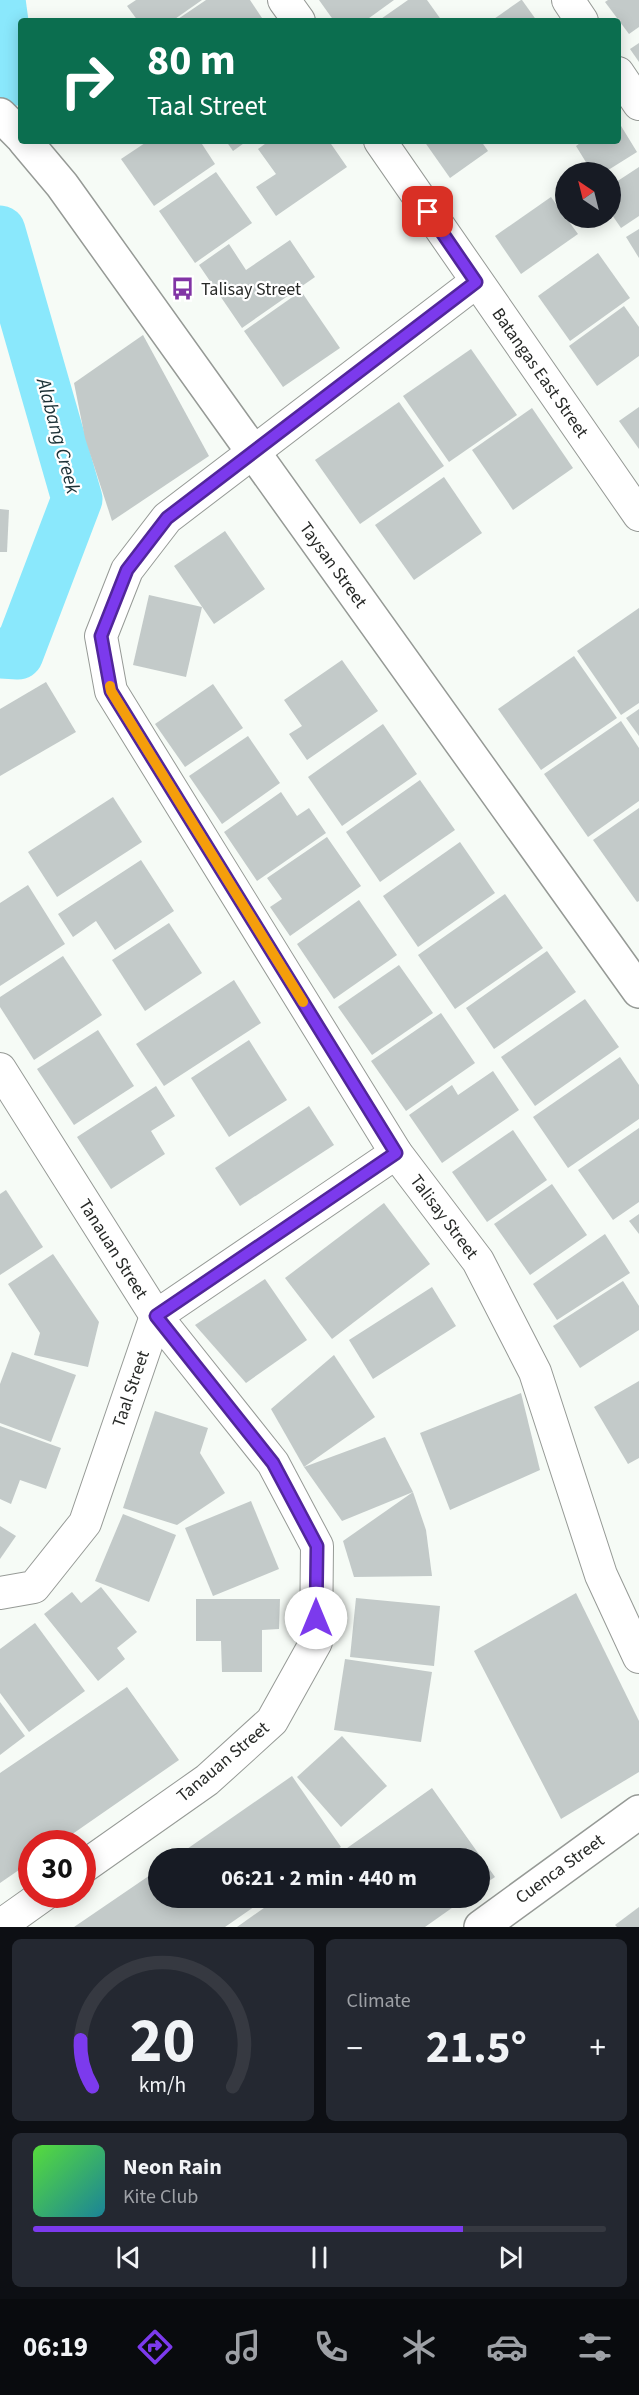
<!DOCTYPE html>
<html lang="en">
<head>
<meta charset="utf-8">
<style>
	:root { --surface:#171b24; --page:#242831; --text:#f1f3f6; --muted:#9ea1a6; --line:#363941; --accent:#7c3aed }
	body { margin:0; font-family:"Source Sans 3",sans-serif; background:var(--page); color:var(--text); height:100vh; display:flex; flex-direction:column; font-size:22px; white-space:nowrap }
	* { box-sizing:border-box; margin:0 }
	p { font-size:20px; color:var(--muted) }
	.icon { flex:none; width:33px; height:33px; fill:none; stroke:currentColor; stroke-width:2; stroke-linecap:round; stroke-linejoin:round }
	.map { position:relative; height:1927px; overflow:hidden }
	.side { display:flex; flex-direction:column; gap:12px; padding:12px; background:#0d0f14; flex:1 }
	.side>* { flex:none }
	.top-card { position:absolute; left:18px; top:18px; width:603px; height:126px; border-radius:6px; box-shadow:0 3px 15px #0003; background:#0b6e4f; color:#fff; overflow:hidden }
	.needle { width:39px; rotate:325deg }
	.tools { position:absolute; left:555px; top:162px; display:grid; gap:12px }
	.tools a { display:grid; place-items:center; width:66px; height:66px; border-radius:50%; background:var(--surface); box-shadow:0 3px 15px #0003; font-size:30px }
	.speed { position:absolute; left:18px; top:1830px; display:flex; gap:12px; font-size:30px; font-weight:700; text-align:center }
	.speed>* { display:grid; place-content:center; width:78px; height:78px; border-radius:50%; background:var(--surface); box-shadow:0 3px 15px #0003; line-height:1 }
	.speed .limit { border:9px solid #d22; background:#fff; color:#111 }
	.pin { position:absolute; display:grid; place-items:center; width:51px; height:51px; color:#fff; margin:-26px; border-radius:12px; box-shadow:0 3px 9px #0006 }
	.me { position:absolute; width:66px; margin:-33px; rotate:0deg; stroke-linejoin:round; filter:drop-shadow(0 0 4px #0008) }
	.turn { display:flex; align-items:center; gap:21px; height:126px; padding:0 30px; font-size:27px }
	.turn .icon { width:78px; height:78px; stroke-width:2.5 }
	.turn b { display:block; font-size:42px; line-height:51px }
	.big { font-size:45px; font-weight:700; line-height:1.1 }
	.side .tile { flex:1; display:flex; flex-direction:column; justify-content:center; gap:9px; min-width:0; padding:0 21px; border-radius:9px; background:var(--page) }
	.side .dial { align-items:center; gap:0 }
	.dial svg { height:156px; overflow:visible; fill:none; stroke:var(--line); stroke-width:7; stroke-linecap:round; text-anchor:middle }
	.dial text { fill:var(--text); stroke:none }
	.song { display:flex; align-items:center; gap:18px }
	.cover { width:72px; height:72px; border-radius:9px; background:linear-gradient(135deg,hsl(110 70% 55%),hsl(190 70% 35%)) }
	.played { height:6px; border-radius:3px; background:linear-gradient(90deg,var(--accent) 75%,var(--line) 75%) }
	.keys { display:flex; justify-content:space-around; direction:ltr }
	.heat { display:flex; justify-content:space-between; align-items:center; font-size:33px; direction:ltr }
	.side .tiles { flex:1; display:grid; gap:12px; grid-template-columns:1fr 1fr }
	.tile:last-child { grid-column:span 2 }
	.trip { position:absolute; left:148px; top:1848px; width:342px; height:60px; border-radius:30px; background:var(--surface); box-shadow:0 3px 15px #0003; font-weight:700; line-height:60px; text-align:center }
	.tabs { display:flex; height:96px; justify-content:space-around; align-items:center; background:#090b0e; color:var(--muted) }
	.tabs .icon { width:42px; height:42px }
	.tabs .on { color:var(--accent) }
	.tabs b { font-size:27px; color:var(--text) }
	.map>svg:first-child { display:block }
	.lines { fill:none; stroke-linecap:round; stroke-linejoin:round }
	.river { stroke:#8ae8fc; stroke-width:51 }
	.building { fill:#c3cac9 }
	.street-casing { stroke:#969a96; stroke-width:34 }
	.secondary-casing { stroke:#969a96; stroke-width:36 }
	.street { stroke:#fff; stroke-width:32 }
	.secondary { stroke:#fff; stroke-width:33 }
	.route-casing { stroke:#51269a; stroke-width:15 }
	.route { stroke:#7c3aed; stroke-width:10 }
	.slow { stroke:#f59e0b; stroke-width:10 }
	.labels { text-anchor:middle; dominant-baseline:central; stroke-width:4.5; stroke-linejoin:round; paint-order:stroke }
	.poi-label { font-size:18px; fill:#282a28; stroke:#fff; text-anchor:start }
	.street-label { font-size:18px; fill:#282a28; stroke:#fff }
	.water-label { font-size:20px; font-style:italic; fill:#1b3136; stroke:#fff }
</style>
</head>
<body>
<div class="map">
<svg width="639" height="1927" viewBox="0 0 639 1927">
	<rect width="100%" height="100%" fill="#f6fbf6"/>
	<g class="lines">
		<!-- river -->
		<g class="river">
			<path d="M0,0l11,81"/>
			<path d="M0,231l77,268 -59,155 -18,-1"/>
		</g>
	</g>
	<!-- building -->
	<g class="building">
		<path d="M136,0h66l-30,21h-34l-11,-15z"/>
		<path d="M206,0h44l14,21h-89z"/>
		<path d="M319,0h75l-29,21h-31z"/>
		<path d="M408,0h19l15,21h-64z"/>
		<path d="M522,0l15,21h-46l30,-21z"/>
		<path d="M608,0h31v27l-10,7 -24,-32z"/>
		<path d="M639,43v19l-9,-13z"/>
		<path d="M618,121l19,31 -32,20h-13l-16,-26 7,-5h35z"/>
		<path d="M148,141h52l15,23 -61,42 -33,-47z"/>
		<path d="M226,141h21l-14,10z"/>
		<path d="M269,141h60l18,26 -71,49 -20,-29 20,-13 -18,-25z"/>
		<path d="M424,141h57l7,10 -38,27z"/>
		<path d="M639,167v49l-18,12 -11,-16v-26z"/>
		<path d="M216,172l36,51 -57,40 -36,-52z"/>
		<path d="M551,197l27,37 -57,40 -26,-38z"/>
		<path d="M639,229v29l-13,-21z"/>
		<path d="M290,240l25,37 -73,51 -43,-63 30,-21 17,26z"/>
		<path d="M598,253l32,45 -60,43 -32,-45z"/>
		<path d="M301,291l39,57 -57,39 -39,-56z"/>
		<path d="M624,306l15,21v29l-42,30 -28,-40z"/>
		<path d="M143,335l66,121 -97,65 -27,-83 -11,-55z"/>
		<path d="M471,349l46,66 -68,47 -46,-66z"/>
		<path d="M399,402l45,64 -84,58 -45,-64z"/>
		<path d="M639,407v42l-20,-28z"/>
		<path d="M532,408l41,60 -60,42 -41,-60z"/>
		<path d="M444,477l38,56 -68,47 -39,-55z"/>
		<path d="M0,509l9,1 -2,42h-7z"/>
		<path d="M225,531l40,58 -51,35 -40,-58z"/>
		<path d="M149,595l53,12 -16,70 -53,-12z"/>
		<path d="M639,608v95l-18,12 -44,-64z"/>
		<path d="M574,656l43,62 -76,52 -43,-61z"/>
		<path d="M342,660l36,51 -71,49 -18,-26 13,-8 -18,-26z"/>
		<path d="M46,682l30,50 -76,44v-67z"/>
		<path d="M213,684l30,44 -58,39 -30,-43z"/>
		<path d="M639,709v27l-13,-18z"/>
		<path d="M621,721l18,27v53l-51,36 -44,-63z"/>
		<path d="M383,724l34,50 -75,52 -34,-49z"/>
		<path d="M248,736l32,47 -58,41 -33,-48z"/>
		<path d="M420,780l35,50 -75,52 -34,-50z"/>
		<path d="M281,792l16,24 12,-8 17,25 -69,48 -33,-49z"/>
		<path d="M113,797l29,45 -85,55 -29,-45z"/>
		<path d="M639,808v93l-2,1 -44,-62z"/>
		<path d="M327,837l34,49 -71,50 -20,-29 12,-8 -15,-21z"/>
		<path d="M460,842l35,51 -77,54 -35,-51z"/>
		<path d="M141,860l33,51 -59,39 -19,-29 -23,16 -15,-23z"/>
		<path d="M28,885l37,59 -65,42v-83z"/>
		<path d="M505,894l38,54 -88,61 -37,-54z"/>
		<path d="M359,900l38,55 -63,44 -37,-55z"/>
		<path d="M169,923l33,50 -57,38 -33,-51z"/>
		<path d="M547,951l29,41 -82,57 -28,-41z"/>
		<path d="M63,956l39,59 -68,45 -34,-53v-10z"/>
		<path d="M399,965l34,48 -61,42 -34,-48z"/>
		<path d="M234,980l27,43 -97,63 -28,-42z"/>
		<path d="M585,999l34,48 -84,59 -34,-49z"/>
		<path d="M441,1013l34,50 -69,48 -35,-50z"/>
		<path d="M98,1030l36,56 -60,39 -37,-56z"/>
		<path d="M249,1040l38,60 -58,37 -38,-59z"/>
		<path d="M620,1057l19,28v34l-71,49 -35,-51z"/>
		<path d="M493,1071l26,39 -77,53 -33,-48 43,-30 6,10z"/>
		<path d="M156,1086l19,30 -24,15 14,23 -54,35 -34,-52z"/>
		<path d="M309,1106l25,39 -94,61 -25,-38z"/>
		<path d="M639,1128v74l-26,18 -35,-50z"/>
		<path d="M513,1130l34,50 -60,42 -35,-50z"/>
		<path d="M552,1184l35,51 -57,40 -36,-51z"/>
		<path d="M6,1190l37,57 -43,28v-81z"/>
		<path d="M384,1203l46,61 -98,75 -47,-61z"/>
		<path d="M639,1214v20l-10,-13z"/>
		<path d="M605,1234l25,39 -73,47 -24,-36z"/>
		<path d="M53,1254l46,68 -11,45 -54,-12 6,-22 -32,-49z"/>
		<path d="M265,1279l42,61 -61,43 -51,-58z"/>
		<path d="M623,1281l16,25v24l-59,38 -27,-42z"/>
		<path d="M432,1287l24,39 -83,53 -24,-39z"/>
		<path d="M12,1352l64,23 -25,67 -51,-19v-39z"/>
		<path d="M334,1355l41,62 -71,50 -33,-58z"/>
		<path d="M639,1381v77l-11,6 -34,-57z"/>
		<path d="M521,1393l19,77 -90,40 -30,-77z"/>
		<path d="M155,1411l53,17 -8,25 25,40 -48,32 -54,-17z"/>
		<path d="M0,1426l61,22 -15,41 -26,-9 -9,24 -11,-5z"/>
		<path d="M385,1437l28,55 -71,29 -38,-54z"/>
		<path d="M413,1492l13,38 6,46 -78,1 -11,-36z"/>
		<path d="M251,1501l28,68 -66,27 -28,-68z"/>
		<path d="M123,1514l53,21 -27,67 -54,-21z"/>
		<path d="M0,1526l16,10 -16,23z"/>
		<path d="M101,1587l36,45 -20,16 8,11 -27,22 -54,-67 28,-22 9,11z"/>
		<path d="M576,1593l63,128v51l-78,47 -87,-168z"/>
		<path d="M356,1598l84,8 -6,60 -84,-9z"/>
		<path d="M196,1599h84l-1,30 -17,1v42h-40l-1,-31h-25z"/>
		<path d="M35,1623l50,68 -56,41 -29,-39v-44z"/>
		<path d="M345,1659l87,13 -11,70 -87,-12z"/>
		<path d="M127,1687l52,73 -121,84h-26v17l-32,22v-110z"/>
		<path d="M0,1702l25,34 -25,19z"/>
		<path d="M342,1736l45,50 -46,41 -44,-50z"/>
		<path d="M292,1776l49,71 -17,11h-150z"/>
		<path d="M432,1788l63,89 -15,10v-29h-147z"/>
		<path d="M159,1869v29h108l-42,29h-151z"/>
		<path d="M278,1898h188l-41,29h-188z"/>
		<path d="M639,1907v20h-22l-2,-2z"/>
	</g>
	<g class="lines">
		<defs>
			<g id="street">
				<path d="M284,0l15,21"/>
				<path d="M568,0l14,21"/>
				<path d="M618,73l21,31"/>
				<path d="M380,141l259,374"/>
				<path d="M476,282l-309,236 -40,52 -26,66 10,55 285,462 82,108 57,111 66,203 38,82"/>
				<path d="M0,1069l156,247 117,147 44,83 -1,96 -44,79 -65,59 -125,88"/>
				<path d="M0,1593l34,-6 51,-64 71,-207 240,-163"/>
				<path d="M0,1926l45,-32"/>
			</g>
			<g id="secondary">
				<path d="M0,115l21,21"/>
				<path d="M25,141l37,44 577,806"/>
				<path d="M481,1927l158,-115"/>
			</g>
		</defs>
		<!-- street casing -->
		<use href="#street" class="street-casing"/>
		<!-- secondary casing -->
		<use href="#secondary" class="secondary-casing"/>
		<!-- street -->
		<use href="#street" class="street"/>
		<!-- secondary -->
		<use href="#secondary" class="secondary"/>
	</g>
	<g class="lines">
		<defs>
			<path id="route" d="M316,1618l1,-72 -44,-83 -117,-147 240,-163 -285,-462 -10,-55 26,-66 40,-52 309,-236 -48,-70"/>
		</defs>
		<!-- route casing -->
		<use href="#route" class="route-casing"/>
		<!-- route -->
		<use href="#route" class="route"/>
		<!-- slow -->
		<path class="slow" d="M110,686l1,5 192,311"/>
	</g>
	<!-- icons -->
	<defs>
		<symbol id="bus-bare" viewBox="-9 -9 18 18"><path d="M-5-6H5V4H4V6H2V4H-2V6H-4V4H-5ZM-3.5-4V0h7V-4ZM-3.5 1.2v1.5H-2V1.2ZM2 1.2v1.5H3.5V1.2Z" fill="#8134a5" stroke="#fff" stroke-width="2.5" paint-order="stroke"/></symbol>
	</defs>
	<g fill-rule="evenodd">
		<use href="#bus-bare" x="166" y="272" width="33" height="33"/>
	</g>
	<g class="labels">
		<!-- poi labels -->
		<g class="poi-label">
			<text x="201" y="289">Talisay Street</text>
		</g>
		<!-- street labels -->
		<g class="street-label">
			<text transform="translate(540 373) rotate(55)">Batangas East Street</text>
			<text transform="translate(333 565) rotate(54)">Taysan Street</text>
			<text transform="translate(444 1217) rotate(53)">Talisay Street</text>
			<text transform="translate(113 1249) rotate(58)">Tanauan Street</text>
			<text transform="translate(131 1389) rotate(-71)">Taal Street</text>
			<text transform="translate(223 1762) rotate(-40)">Tanauan Street</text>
			<text transform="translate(560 1869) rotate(-36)">Cuenca Street</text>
		</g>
		<!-- water labels -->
		<g class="water-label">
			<text transform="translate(58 436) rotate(75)">Alabang Creek</text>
		</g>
	</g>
</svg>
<div class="tools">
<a><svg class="needle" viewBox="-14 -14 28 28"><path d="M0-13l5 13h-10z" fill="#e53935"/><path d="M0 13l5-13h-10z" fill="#9ea1a6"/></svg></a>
</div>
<div class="speed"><div class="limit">30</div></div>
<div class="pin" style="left:428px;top:212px;background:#d93025"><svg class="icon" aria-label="arrive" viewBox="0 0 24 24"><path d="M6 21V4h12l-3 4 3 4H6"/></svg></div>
<svg class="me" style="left:316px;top:1618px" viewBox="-20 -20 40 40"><circle r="19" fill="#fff"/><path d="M0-13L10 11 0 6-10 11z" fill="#7c3aed"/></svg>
<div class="trip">06:21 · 2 min · 440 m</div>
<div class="top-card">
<div class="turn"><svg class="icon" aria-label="right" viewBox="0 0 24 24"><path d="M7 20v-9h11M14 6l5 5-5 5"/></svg><div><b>80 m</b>Taal Street</div></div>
</div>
</div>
<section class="side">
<div class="tiles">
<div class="tile dial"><svg viewBox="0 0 100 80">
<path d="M14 69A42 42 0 1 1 86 69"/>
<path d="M14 69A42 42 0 0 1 8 45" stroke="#7c3aed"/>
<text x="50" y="56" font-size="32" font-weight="700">20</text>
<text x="50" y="72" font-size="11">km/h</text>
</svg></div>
<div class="tile"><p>Climate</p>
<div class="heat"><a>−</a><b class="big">21.5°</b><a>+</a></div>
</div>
<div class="tile">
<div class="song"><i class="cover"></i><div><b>Neon Rain</b><p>Kite Club</p></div></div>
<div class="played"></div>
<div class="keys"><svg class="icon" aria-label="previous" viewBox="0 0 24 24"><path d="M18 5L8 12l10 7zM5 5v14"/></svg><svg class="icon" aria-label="pause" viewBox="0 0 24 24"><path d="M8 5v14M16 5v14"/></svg><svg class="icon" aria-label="next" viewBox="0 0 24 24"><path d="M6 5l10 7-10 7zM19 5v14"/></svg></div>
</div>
</div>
</section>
<nav class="tabs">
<b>06:19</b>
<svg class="icon on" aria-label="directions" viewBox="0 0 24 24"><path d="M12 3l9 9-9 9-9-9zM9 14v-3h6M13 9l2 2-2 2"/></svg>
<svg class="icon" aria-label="music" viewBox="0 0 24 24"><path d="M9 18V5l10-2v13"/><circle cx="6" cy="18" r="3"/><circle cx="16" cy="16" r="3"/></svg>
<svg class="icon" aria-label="phone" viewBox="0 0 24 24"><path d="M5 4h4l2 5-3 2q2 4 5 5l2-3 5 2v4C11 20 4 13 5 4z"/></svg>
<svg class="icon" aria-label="climate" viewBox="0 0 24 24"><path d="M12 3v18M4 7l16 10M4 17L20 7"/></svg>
<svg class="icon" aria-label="car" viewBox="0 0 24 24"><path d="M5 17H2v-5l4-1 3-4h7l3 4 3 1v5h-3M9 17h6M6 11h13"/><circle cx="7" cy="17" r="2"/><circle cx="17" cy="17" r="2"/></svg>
<svg class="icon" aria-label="filters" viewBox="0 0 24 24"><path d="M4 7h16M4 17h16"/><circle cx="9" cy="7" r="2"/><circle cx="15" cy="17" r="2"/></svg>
</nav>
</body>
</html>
